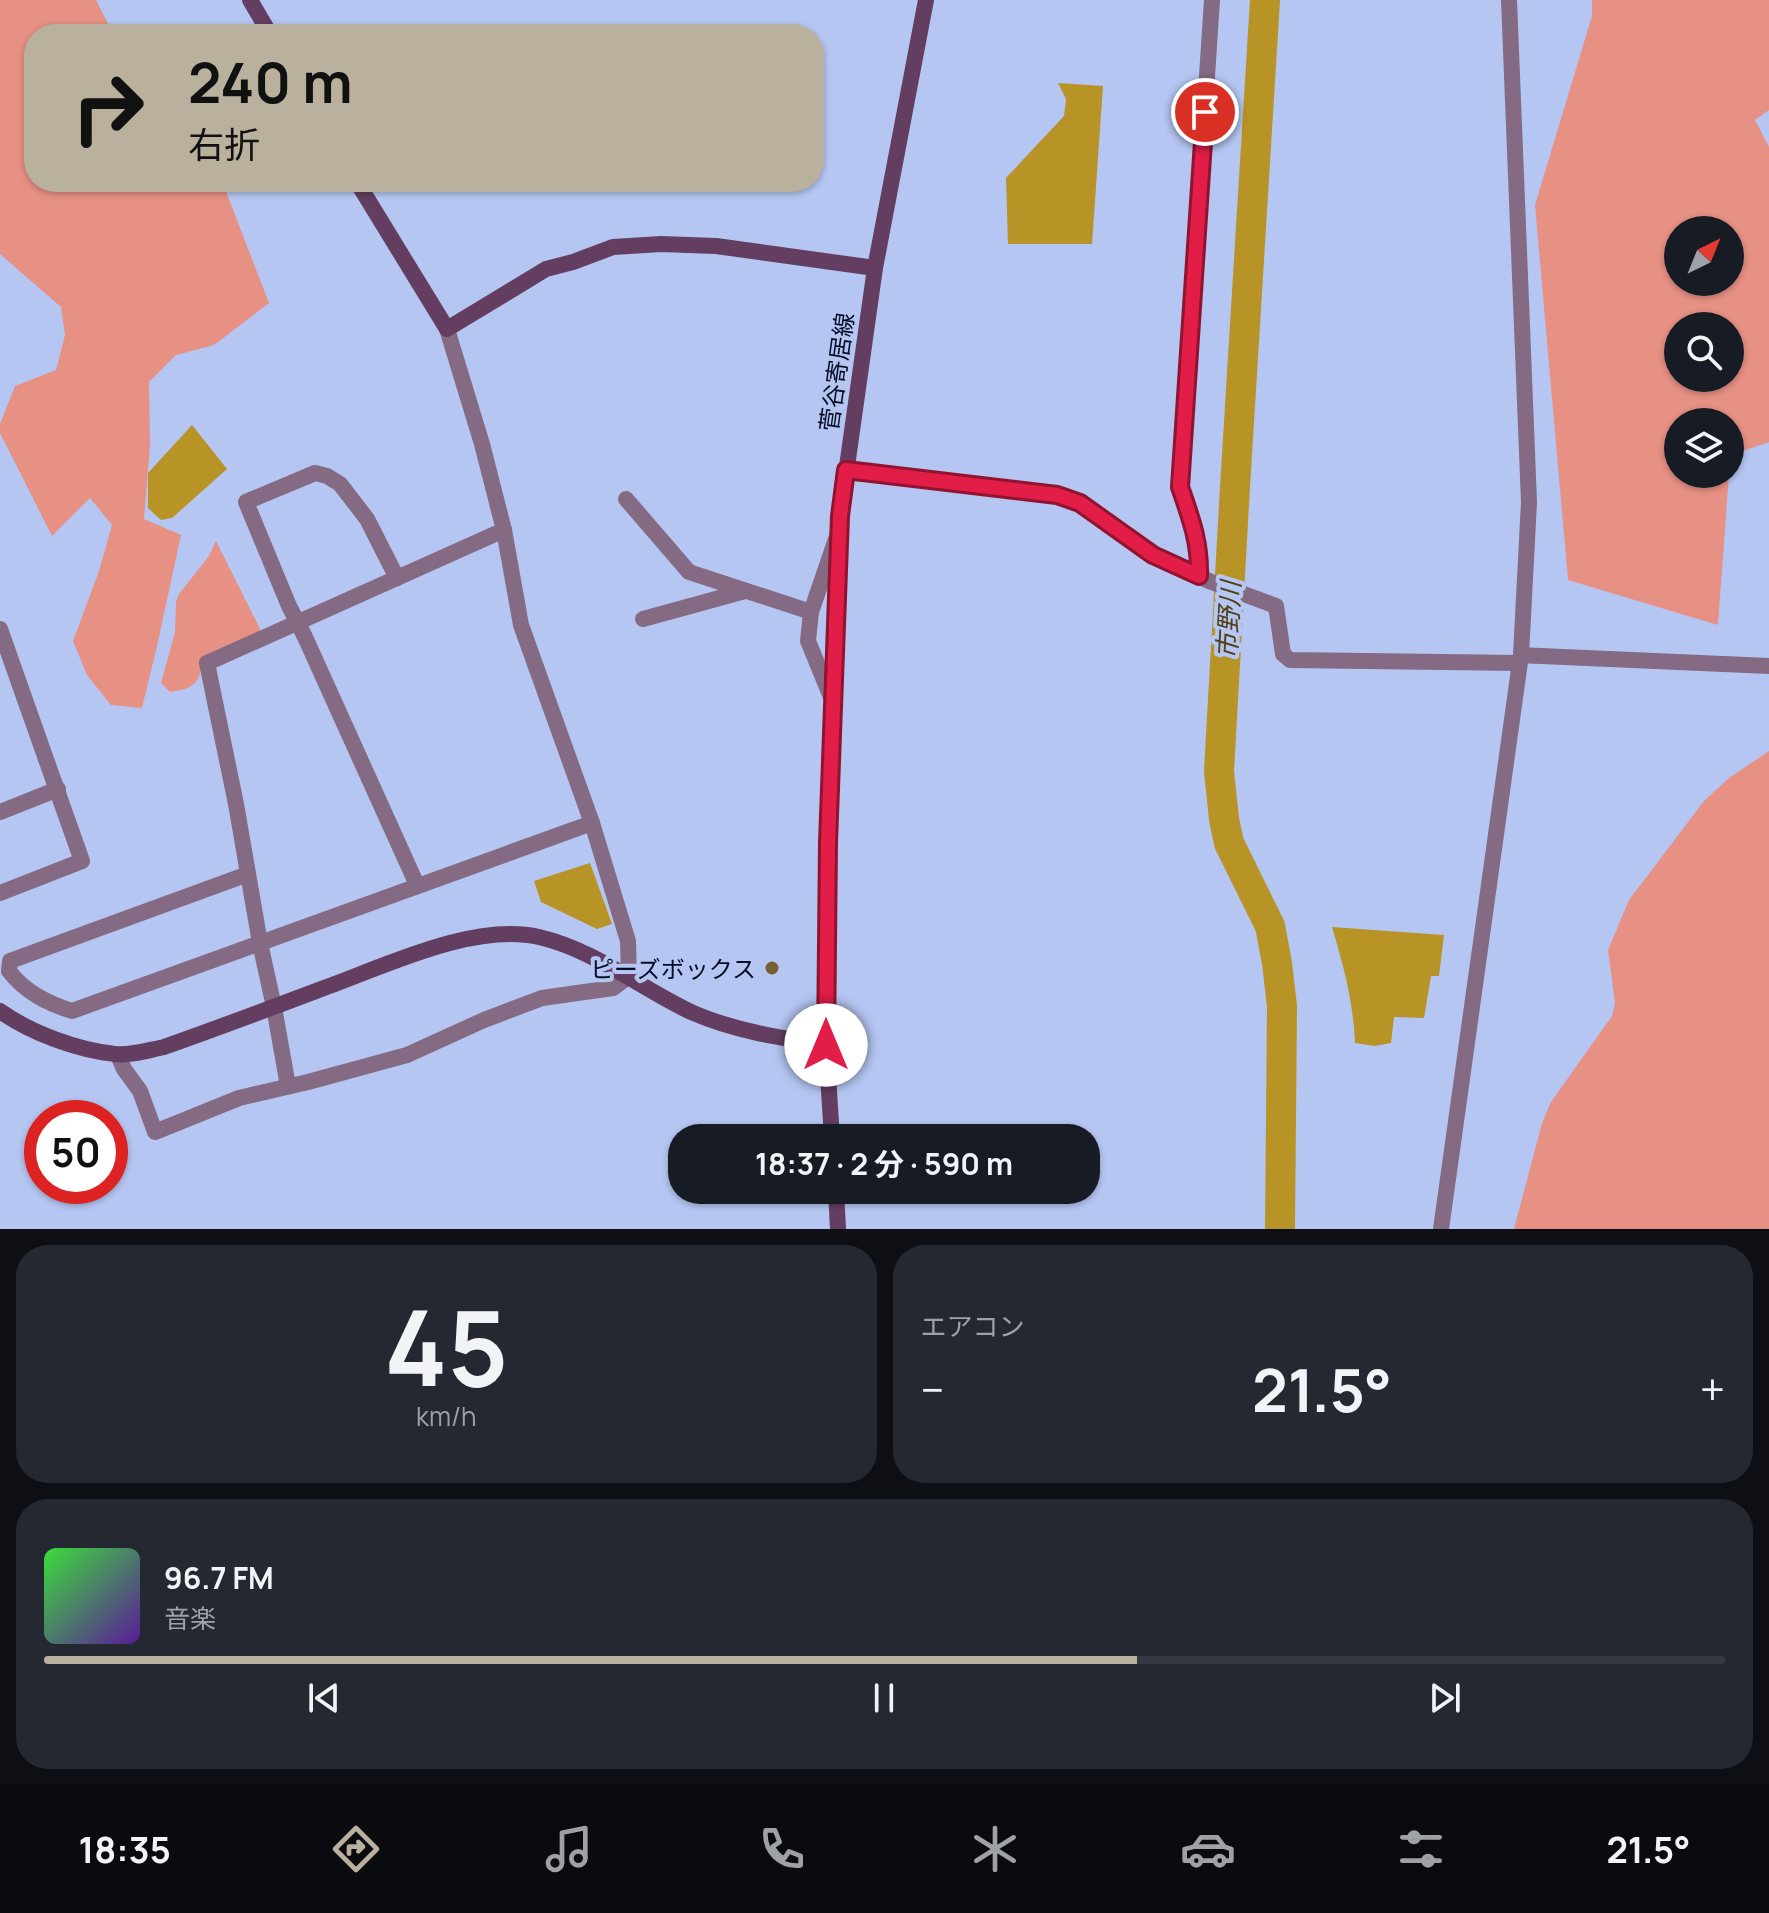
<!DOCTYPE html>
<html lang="ja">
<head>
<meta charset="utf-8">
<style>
	:root { --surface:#171b24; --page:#242831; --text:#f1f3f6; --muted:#9ea1a6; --line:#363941; --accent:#b9b19d }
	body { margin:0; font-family:Manrope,"Noto Sans JP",sans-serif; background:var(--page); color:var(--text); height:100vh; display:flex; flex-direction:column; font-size:30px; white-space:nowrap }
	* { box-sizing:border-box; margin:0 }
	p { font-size:26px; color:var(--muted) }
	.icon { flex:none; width:44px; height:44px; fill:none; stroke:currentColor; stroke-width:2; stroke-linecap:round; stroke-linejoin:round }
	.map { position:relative; height:1229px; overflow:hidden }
	.panel { display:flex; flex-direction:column; gap:16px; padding:16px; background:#0d0f14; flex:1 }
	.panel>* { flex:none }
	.guide { position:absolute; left:24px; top:24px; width:800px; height:168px; border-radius:32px; box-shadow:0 2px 6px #0004; background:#b9b19d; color:#111; overflow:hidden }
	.needle { width:52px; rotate:43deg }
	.tools { position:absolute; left:1664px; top:216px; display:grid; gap:16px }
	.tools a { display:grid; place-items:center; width:80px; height:80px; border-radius:50%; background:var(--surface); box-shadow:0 2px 6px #0004; font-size:40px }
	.speed { position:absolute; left:24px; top:1100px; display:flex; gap:16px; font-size:40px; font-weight:700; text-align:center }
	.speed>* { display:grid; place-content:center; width:104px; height:104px; border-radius:50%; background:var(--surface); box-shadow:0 2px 6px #0004; line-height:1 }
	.speed .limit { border:12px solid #d22; background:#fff; color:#111 }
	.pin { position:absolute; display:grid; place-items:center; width:68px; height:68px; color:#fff; margin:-34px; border:4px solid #fff; border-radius:50%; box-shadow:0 2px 8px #0007 }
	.me { position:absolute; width:88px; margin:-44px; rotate:0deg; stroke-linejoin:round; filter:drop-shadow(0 0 6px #0008) }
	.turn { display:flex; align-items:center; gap:28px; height:168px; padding:0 32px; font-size:36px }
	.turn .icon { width:104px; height:104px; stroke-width:2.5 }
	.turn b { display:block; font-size:56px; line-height:68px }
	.big { font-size:60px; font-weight:700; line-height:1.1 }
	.panel .card { flex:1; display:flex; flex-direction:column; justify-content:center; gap:12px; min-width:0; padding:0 28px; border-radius:32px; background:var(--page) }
	.panel .dial { align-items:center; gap:0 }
	.dial b { font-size:104px; line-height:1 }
	.song { display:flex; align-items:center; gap:24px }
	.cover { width:96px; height:96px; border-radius:12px; background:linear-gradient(135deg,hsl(120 70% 55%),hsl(270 70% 35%)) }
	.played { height:8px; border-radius:4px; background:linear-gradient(90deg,var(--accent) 65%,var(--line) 65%) }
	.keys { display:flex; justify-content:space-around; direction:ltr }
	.heat { display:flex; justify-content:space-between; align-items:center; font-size:44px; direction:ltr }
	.panel .tiles { flex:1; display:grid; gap:16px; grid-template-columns:1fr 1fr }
	.card:last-child { grid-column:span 2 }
	.trip { position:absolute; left:668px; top:1124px; width:432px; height:80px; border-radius:32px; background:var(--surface); box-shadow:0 2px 6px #0004; font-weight:700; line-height:80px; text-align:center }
	.dock { display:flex; height:128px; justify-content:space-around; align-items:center; background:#090b0e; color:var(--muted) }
	.dock .icon { width:56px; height:56px }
	.dock .active { color:var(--accent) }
	.dock b { font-size:36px; color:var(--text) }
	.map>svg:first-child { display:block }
	.green { fill:#e79084; fill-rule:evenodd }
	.water { fill:#b89325 }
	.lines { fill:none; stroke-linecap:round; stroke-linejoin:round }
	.river { stroke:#b89325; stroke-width:30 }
	.street { stroke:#846a82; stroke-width:16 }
	.secondary { stroke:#633e61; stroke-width:16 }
	.route-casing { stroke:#92132f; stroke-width:20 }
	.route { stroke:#e11d48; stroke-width:14 }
	.poi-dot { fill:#746130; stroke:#b5c6f2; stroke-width:3 }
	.labels { text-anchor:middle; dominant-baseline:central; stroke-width:8; stroke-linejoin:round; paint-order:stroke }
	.street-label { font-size:24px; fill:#060c26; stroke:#b5c6f2 }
	.poi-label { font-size:24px; fill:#060c26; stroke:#b5c6f2; text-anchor:end }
	.water-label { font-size:26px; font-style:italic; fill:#514116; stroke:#b5c6f2 }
</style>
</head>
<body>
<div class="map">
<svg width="1769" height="1229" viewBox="0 0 1769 1229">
	<rect width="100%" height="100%" fill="#b5c6f2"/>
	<!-- green -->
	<g class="green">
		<path d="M0,0h96l17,34h-79v148h186l5,7 44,114 -55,42 -38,10 -27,27 1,64 -6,73 37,16 -24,111 -15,62 -31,-3 -24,-30 -14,-34 26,-70 13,-46 -22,-27 -38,38 -52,-103v-9l15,-38 41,-16 9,-35 -4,-28 -61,-53z"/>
		<path d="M1592,0h177v110l-14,10 14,27v295l-38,13 -1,5v-38h-52v52h51l-11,151 -150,-45 -33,-375 57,-189zM1678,230h52v52h-52zM1678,326h52v52h-52z"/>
		<path d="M216,541l45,90 -60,38c-3,19 -15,20 -31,23l-9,-9 14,-51 1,-30 3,-8 30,-38z"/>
		<path d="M1769,751v478h-255l28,-106 9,-21 61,-86 3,-13 -7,-53 21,-50 75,-99 25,-23z"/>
	</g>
	<!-- water -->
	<g class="water">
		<path d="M1058,83l45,3 -11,158h-84l-2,-66 58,-62 2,-17z"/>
		<path d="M192,425l35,44 -55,49 -11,2 -13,-12v-35z"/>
		<path d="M590,863l22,61 -15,5 -56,-27 -7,-21z"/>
		<path d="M1332,927l112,8 -5,41h-8l-7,42 -30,-1 -3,26 -16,3 -20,-3c-2,-43 -11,-75 -23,-116z"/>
	</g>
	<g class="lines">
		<!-- river -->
		<path class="river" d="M1265,0l-30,487 -16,284 5,48 5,24 41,83 7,37 5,43 -2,223"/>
		<!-- street -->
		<g class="street">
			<path d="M846,470l211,25 23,8 73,52 56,26 67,25 7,48 7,6 229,3"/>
			<path d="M626,499l63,73 122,40"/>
			<path d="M1199,576c1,-34 -8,-57 -19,-89l32,-487"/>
			<path d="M397,578l-30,-59 -27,-35 -13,-8 -12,-3 -69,29 43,104 16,31 112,248"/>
			<path d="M643,619l102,-28"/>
			<path d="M0,629l82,232 -82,32"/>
			<path d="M1521,655l248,11"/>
			<path d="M833,702l-25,-61 3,-29 26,-76"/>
			<path d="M0,812l58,-23"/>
			<path d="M248,874l-238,87 -1,10c16,21 38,32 63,40l520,-188"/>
			<path d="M118,1055l6,14 16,22 15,41 84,-34 69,-16 99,-27 77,-35 58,-22 71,-10 16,-12 -1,-35 -36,-118 -71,-198 -17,-95 -22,-86 -35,-115"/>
			<path d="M288,1086l-14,-79 -14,-64 -24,-139 -29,-141 297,-133"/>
			<path d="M1441,1229l80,-574 8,-153 -20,-502"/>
		</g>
		<!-- secondary -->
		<g class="secondary">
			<path d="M250,0l20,34"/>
			<path d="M357,182l90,147 99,-60 27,-7 40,-15 48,-3 55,2 159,22"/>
			<path d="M0,1011c31,22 77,39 115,43 15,2 34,-4 49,-7 54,-19 107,-39 160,-59 61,-22 150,-66 215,-51 56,13 101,51 152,75 43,19 90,26 135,33"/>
			<path d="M832,1138l-6,-93 2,-202 12,-327 35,-248 51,-268"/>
			<path d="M836,1190l2,39"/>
		</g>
	</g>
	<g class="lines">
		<defs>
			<path id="route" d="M826,1045l2,-202 12,-327 6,-46 211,25 23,8 73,52 46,21c1,-34 -8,-57 -19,-89l25,-375"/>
		</defs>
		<!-- route casing -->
		<use href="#route" class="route-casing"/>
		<!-- route -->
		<use href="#route" class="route"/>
	</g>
	<!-- markers -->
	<circle class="poi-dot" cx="772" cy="968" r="8"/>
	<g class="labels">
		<!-- street labels -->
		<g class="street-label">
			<text transform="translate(836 372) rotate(-82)">菅谷寄居線</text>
		</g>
		<!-- poi labels -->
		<g class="poi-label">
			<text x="756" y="968">ピーズボックス</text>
		</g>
		<!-- water labels -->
		<g class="water-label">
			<text transform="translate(1228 620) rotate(-87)">市野川</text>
		</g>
	</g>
</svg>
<div class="tools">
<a><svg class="needle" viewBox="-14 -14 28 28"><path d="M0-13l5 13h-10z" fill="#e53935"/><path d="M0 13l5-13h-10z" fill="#9ea1a6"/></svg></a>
<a><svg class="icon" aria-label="search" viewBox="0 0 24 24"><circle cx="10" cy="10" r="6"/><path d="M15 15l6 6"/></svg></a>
<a><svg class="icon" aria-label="layers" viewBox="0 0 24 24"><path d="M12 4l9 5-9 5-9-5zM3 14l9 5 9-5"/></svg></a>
</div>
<div class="speed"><div class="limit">50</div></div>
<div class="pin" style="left:1205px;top:112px;background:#d93025"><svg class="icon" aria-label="arrive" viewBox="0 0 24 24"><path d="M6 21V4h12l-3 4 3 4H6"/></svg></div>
<svg class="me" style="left:826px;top:1045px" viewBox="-20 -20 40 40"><circle r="19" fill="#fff"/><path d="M0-13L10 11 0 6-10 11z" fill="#e11d48"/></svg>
<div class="trip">18:37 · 2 分 · 590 m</div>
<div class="guide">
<div class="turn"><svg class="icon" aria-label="right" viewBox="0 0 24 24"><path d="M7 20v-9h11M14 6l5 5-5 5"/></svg><div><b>240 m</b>右折</div></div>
</div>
</div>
<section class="panel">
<div class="tiles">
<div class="card dial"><b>45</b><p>km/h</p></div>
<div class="card"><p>エアコン</p>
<div class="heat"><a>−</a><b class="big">21.5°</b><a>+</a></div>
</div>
<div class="card">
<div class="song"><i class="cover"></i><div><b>96.7 FM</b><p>音楽</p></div></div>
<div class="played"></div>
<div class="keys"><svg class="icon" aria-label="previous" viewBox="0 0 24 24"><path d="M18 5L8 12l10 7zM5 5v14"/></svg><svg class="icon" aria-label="pause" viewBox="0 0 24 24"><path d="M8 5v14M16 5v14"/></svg><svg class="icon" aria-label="next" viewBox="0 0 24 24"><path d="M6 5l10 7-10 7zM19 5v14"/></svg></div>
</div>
</div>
</section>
<nav class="dock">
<b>18:35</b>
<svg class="icon active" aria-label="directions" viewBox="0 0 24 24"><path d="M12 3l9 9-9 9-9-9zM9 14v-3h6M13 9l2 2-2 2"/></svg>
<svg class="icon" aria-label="music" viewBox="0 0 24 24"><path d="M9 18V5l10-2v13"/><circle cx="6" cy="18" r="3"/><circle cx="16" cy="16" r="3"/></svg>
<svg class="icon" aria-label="phone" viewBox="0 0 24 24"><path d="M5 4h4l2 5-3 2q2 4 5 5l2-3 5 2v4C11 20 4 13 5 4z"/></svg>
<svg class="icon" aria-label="climate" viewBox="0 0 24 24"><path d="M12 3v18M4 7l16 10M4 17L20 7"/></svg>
<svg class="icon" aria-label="car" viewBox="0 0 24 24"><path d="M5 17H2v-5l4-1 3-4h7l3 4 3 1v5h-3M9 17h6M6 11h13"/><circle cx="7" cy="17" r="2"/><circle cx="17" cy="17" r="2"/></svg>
<svg class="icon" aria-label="filters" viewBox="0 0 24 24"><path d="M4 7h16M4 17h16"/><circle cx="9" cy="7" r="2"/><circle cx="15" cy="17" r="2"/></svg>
<b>21.5°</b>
</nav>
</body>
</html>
